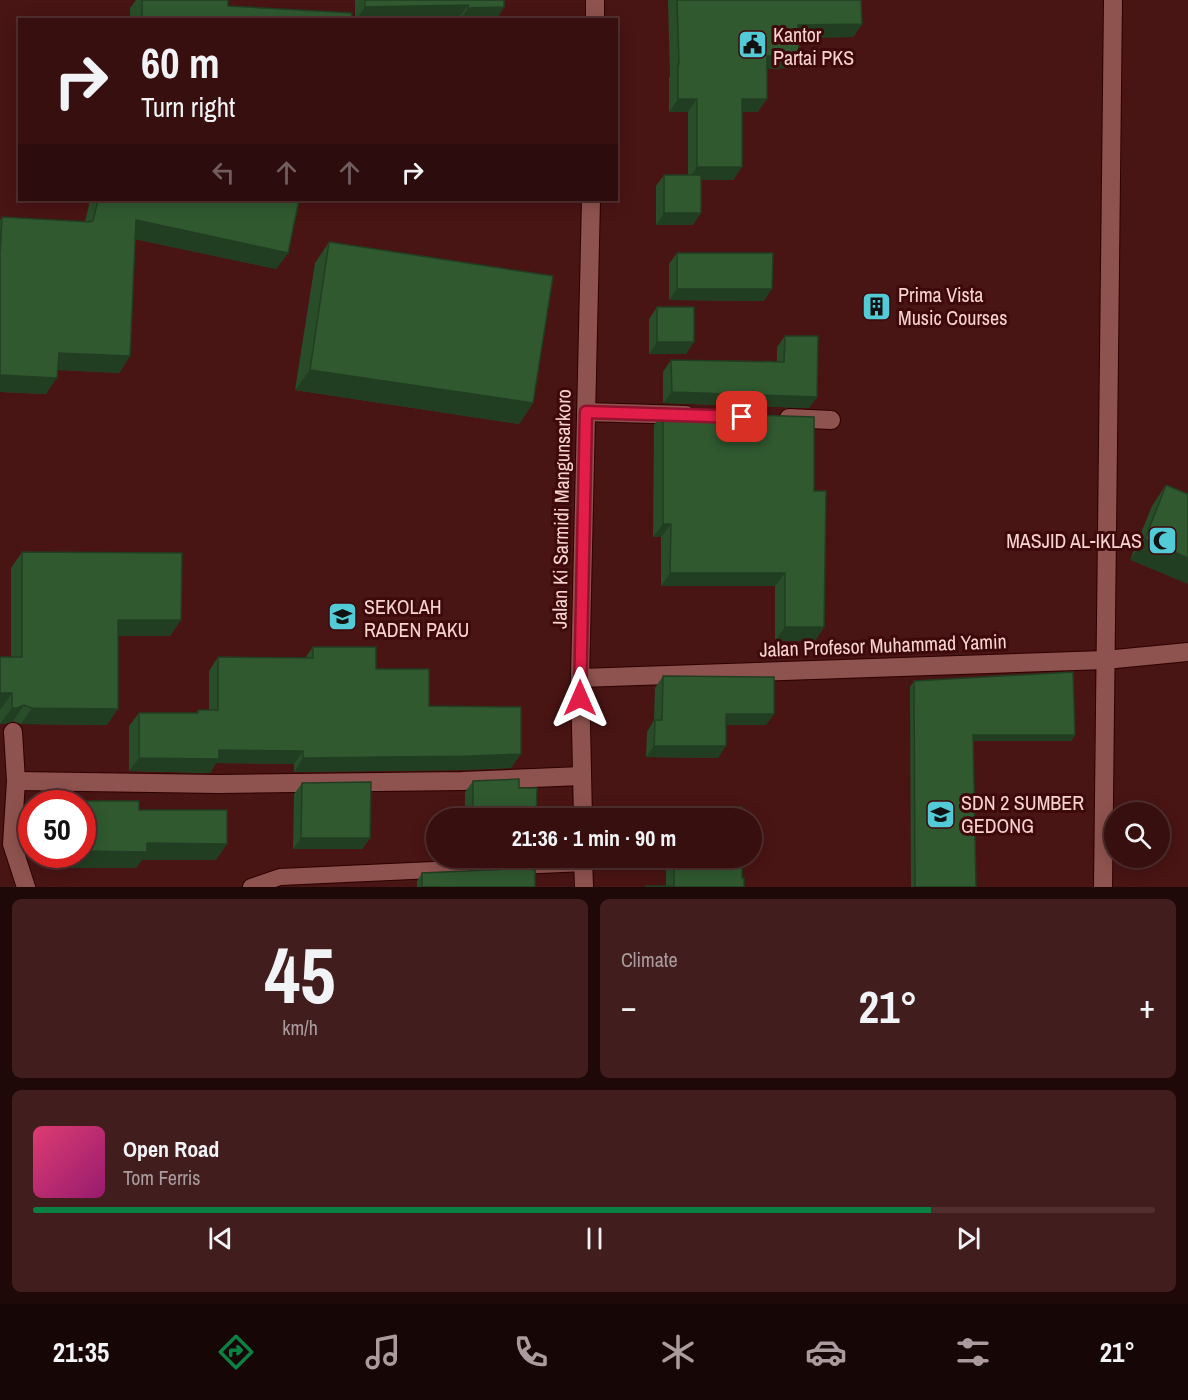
<!DOCTYPE html>
<html lang="en">
<head>
<meta charset="utf-8">
<style>
	:root { --surface:#370f0f; --page:#421d1d; --text:#f1f3f6; --muted:#aa9c9e; --line:#512f2f; --accent:#0b8043 }
	body { margin:0; font-family:"Archivo Narrow",sans-serif; background:var(--page); color:var(--text); height:100vh; display:flex; flex-direction:column; font-size:22px; white-space:nowrap }
	* { box-sizing:border-box; margin:0 }
	p { font-size:20px; color:var(--muted) }
	.icon { flex:none; width:33px; height:33px; fill:none; stroke:currentColor; stroke-width:2; stroke-linecap:round; stroke-linejoin:round }
	.map { position:relative; height:887px; overflow:hidden }
	.drawer { display:flex; flex-direction:column; gap:12px; padding:12px; background:#1e0808; flex:1 }
	.drawer>* { flex:none }
	.guide { position:absolute; left:18px; top:18px; width:600px; height:183px; border-radius:0px; box-shadow:0 3px 15px #0003,0 0 0 2px var(--line); background:#370f0f; color:var(--text); overflow:hidden }
	.buttons { position:absolute; left:1104px; top:802px; display:grid; gap:12px }
	.buttons a { display:grid; place-items:center; width:66px; height:66px; border-radius:50%; background:var(--surface); box-shadow:0 3px 15px #0003,0 0 0 2px var(--line); font-size:30px }
	.speed { position:absolute; left:18px; top:790px; display:flex; gap:12px; font-size:30px; font-weight:700; text-align:center }
	.speed>* { display:grid; place-content:center; width:78px; height:78px; border-radius:50%; background:var(--surface); box-shadow:0 3px 15px #0003,0 0 0 2px var(--line); line-height:1 }
	.speed .limit { border:9px solid #d22; background:#fff; color:#111 }
	.pin { position:absolute; display:grid; place-items:center; width:51px; height:51px; color:#fff; margin:-26px; border-radius:12px; box-shadow:0 3px 9px #0006 }
	.me { position:absolute; width:66px; margin:-33px; rotate:0deg; stroke-linejoin:round; filter:drop-shadow(0 0 4px #0008) }
	.turn { display:flex; align-items:center; gap:21px; height:126px; padding:0 24px; font-size:27px }
	.turn .icon { width:78px; height:78px; stroke-width:2.5 }
	.turn b { display:block; font-size:42px; line-height:51px }
	.lanes { display:flex; align-items:center; height:57px; padding:0 24px; background:#0003; justify-content:center; gap:30px; direction:ltr }
	.lanes .off { opacity:.35 }
	.big { font-size:45px; font-weight:700; line-height:1.1 }
	.drawer .widget { flex:1; display:flex; flex-direction:column; justify-content:center; gap:9px; min-width:0; padding:0 21px; border-radius:9px; background:var(--page) }
	.drawer .dial { align-items:center; gap:0 }
	.dial b { font-size:78px; line-height:1 }
	.song { display:flex; align-items:center; gap:18px }
	.cover { width:72px; height:72px; border-radius:9px; background:linear-gradient(135deg,hsl(340 70% 55%),hsl(320 70% 35%)) }
	.played { height:6px; border-radius:3px; background:linear-gradient(90deg,var(--accent) 80%,var(--line) 80%) }
	.keys { display:flex; justify-content:space-around; direction:ltr }
	.heat { display:flex; justify-content:space-between; align-items:center; font-size:33px; direction:ltr }
	.drawer .tiles { flex:1; display:grid; gap:12px; grid-template-columns:1fr 1fr }
	.widget:last-child { grid-column:span 2 }
	.trip { position:absolute; left:426px; top:808px; width:336px; height:60px; border-radius:30px; background:var(--surface); box-shadow:0 3px 15px #0003,0 0 0 2px var(--line); font-weight:700; line-height:60px; text-align:center }
	.menu { display:flex; height:96px; justify-content:space-around; align-items:center; background:#160606; color:var(--muted) }
	.menu .icon { width:42px; height:42px }
	.menu .active { color:var(--accent) }
	.menu b { font-size:27px; color:var(--text) }
	.map>svg:first-child { display:block }
	.lines { fill:none; stroke-linecap:round; stroke-linejoin:round }
	.lane-casing { stroke:#2d0001; stroke-width:18 }
	.street-casing { stroke:#2d0001; stroke-width:20 }
	.secondary-casing { stroke:#2d0001; stroke-width:20 }
	.lane { stroke:#8f534f; stroke-width:16 }
	.street { stroke:#8f534f; stroke-width:18 }
	.secondary { stroke:#8f534f; stroke-width:18 }
	.wall { fill:#294d29 }
	.shaded-wall { fill:#223e22 }
	.building { fill:#305930; stroke:#223e22; stroke-width:1.5 }
	.route-casing { stroke:#92132f; stroke-width:15 }
	.route { stroke:#e11d48; stroke-width:10 }
	.labels { text-anchor:middle; dominant-baseline:central; stroke-width:6; stroke-linejoin:round; paint-order:stroke }
	.poi-label { font-size:20px; fill:#f8d4d1; stroke:#3e090b; text-anchor:start }
	.street-label { font-size:20px; fill:#f8d4d1; stroke:#3e090b }
</style>
</head>
<body>
<div class="map">
<svg width="1188" height="887" viewBox="0 0 1188 887">
	<rect width="100%" height="100%" fill="#491414"/>
	<g class="lines">
		<defs>
			<path id="lane" d="M251,887l29,-10 304,-14"/>
			<g id="street">
				<path d="M586,412l100,3"/>
				<path d="M789,418l42,2"/>
				<path d="M580,678l525,-18 83,-8"/>
				<path d="M13,732l3,49 -4,63 14,43"/>
				<path d="M16,781l203,3 243,-3 120,-5"/>
				<path d="M1103,887l10,-887"/>
			</g>
			<g id="secondary">
				<path d="M595,20v-20"/>
				<path d="M583,819l-3,-141 11,-478"/>
				<path d="M583,858l1,29"/>
			</g>
		</defs>
		<!-- lane casing -->
		<use href="#lane" class="lane-casing"/>
		<!-- street casing -->
		<use href="#street" class="street-casing"/>
		<!-- secondary casing -->
		<use href="#secondary" class="secondary-casing"/>
		<!-- lane -->
		<use href="#lane" class="lane"/>
		<!-- street -->
		<use href="#street" class="street"/>
		<!-- secondary -->
		<use href="#secondary" class="secondary"/>
	</g>
	<!-- wall -->
	<g class="wall">
		<path d="M136,0h92v6l123,14h-221v-12z"/>
		<path d="M355,0h149v7l-8,13h-38v-1l-103,1z"/>
		<path d="M668,0h193l1,24 -9,13 -54,1v17l-9,13 -23,1 -9,43h-16v55l-9,13h-32l-8,45h-37v-39l8,-11h24v-63h-19v-34l1,-2z"/>
		<path d="M90,200h207l-9,53 -12,16 -141,-30 -5,117 -11,17 -61,-3 -12,24 -46,-2v-172l2,-3 83,5z"/>
		<path d="M329,242l204,161 -14,21 -224,-34 20,-127z"/>
		<path d="M677,253l87,48 -95,-1v-36z"/>
		<path d="M657,307l29,47h-37v-35z"/>
		<path d="M785,336l32,61 -8,11 -146,-5v-31l8,-12 106,1v-14z"/>
		<path d="M663,412l151,79 10,136 -9,14h-40v-55h-114v-49h-8l1,-112z"/>
		<path d="M1166,485l22,9 -58,66 22,-54z"/>
		<path d="M22,552l148,84h-52l-11,89 -86,-1 -8,-3 -8,3h-5v-67h11v-89z"/>
		<path d="M313,647l63,22 53,37 82,62 -49,2 -168,2v-8l-78,-1 -6,10 -81,-2v-45l10,-13h57l2,-3h11v-39l9,-14 87,1z"/>
		<path d="M663,676l111,38 -8,11h-40l-8,33 -72,-1 1,-25 7,-12 1,-32z"/>
		<path d="M914,681l157,60h-98l3,146h-65l-1,-200z"/>
		<path d="M473,781l46,7 17,31h-71v-27z"/>
		<path d="M302,783l68,55 -8,11h-69l1,-55z"/>
		<path d="M72,801l67,9 77,50h-74l-6,8h-76v-13h22v-51h-13z"/>
		<path d="M674,807l68,12h-76z"/>
		<path d="M666,858h76v20l2,9h-99l1,-1h20z"/>
		<path d="M422,873l113,14h-118v-6z"/>
	</g>
	<!-- shaded-wall -->
	<g class="shaded-wall">
		<path d="M468,5l-10,14 -102,1 9,-13z"/>
		<path d="M504,7l-8,13h-36l8,-12z"/>
		<path d="M862,24l-9,13 -64,1 9,-13z"/>
		<path d="M799,55l-9,13 -32,1 9,-13z"/>
		<path d="M678,99h19l-9,13h-19z"/>
		<path d="M742,99h25l-9,13h-25z"/>
		<path d="M697,167h45l-9,13h-45z"/>
		<path d="M664,213h37l-8,12h-37z"/>
		<path d="M136,220l152,33 -12,16 -152,-32z"/>
		<path d="M677,289h95l-8,12 -95,-1z"/>
		<path d="M657,342h37l-8,12h-37z"/>
		<path d="M59,353l71,3 -11,17 -72,-4z"/>
		<path d="M310,370l223,33 -14,21 -224,-34z"/>
		<path d="M0,375l57,3 -11,16 -46,-2z"/>
		<path d="M672,392l145,5 -8,11 -146,-5z"/>
		<path d="M663,524h8l-10,13h-8z"/>
		<path d="M1145,539l43,19v26l-58,-24z"/>
		<path d="M670,573h115l-10,13h-114z"/>
		<path d="M118,620h63l-11,16h-63z"/>
		<path d="M785,627h39l-9,14h-40z"/>
		<path d="M0,693h12l-11,16h-1z"/>
		<path d="M24,705l-11,16 -8,3h-5l12,-16z"/>
		<path d="M32,708l86,1 -11,16 -86,-1z"/>
		<path d="M726,714h48l-8,11h-48z"/>
		<path d="M973,735h102l-4,6h-103z"/>
		<path d="M654,746h72l-8,12 -72,-1z"/>
		<path d="M219,750l84,1 -9,13 -78,-1 -6,10 -81,-2 10,-13z"/>
		<path d="M521,754l-10,14 -49,2 -168,2 9,-14z"/>
		<path d="M301,838h69l-8,11h-69z"/>
		<path d="M147,843l80,1 -11,16h-74l-6,8h-76l9,-13h13v-4z"/>
	</g>
	<!-- building -->
	<g class="building">
		<path d="M142,0h86v6l124,7 -1,7h-209z"/>
		<path d="M365,0h139v7l-36,1v-3l-103,2z"/>
		<path d="M677,0h184l1,24 -64,1 1,30 -32,1v43h-25v68h-45v-68h-19v-35h1z"/>
		<rect x="664" y="175" width="37" height="38"/>
		<path d="M98,200h201l-11,53 -152,-33 -6,136 -71,-3 -2,25 -57,-3v-121l2,-37 88,5v-1h3z"/>
		<path d="M329,242l224,34 -20,127 -223,-33z"/>
		<path d="M677,253h96l-1,36h-95z"/>
		<rect x="657" y="307" width="37" height="35"/>
		<path d="M785,336h33l-1,61 -145,-5 -1,-32 113,2z"/>
		<path d="M663,412l151,5v74h12l-2,136h-39v-54h-115l1,-49h-8z"/>
		<path d="M1166,485l22,9v64l-43,-19z"/>
		<path d="M22,552l160,1 -1,67h-63v89l-86,-1 -8,-3 -7,3h-5v-15h-12v-36h22z"/>
		<path d="M313,647h63v22h53v37l92,1v47l-50,2 -168,2v-7l-84,-1v9l-80,-1v-45h59v-3h20v-53l95,1z"/>
		<path d="M1073,672l2,63h-102l3,152h-61l-1,-206z"/>
		<path d="M663,676l111,1v37h-48v32h-72l1,-26h7z"/>
		<path d="M519,779v9h18l-1,31h-63v-38z"/>
		<path d="M371,782l-1,56h-69l1,-55z"/>
		<path d="M72,801h67v9h88v34l-80,-1v9l-65,-1v-47h-10z"/>
		<rect x="674" y="807" width="68" height="12"/>
		<path d="M674,858h68v20h2v9h-98v-1h28z"/>
		<path d="M533,868v2h2v17h-113v-14z"/>
	</g>
	<g class="lines">
		<defs>
			<path id="route" d="M580,698l6,-286 156,5"/>
		</defs>
		<!-- route casing -->
		<use href="#route" class="route-casing"/>
		<!-- route -->
		<use href="#route" class="route"/>
	</g>
	<!-- icons -->
	<defs>
		<symbol id="civic-square" viewBox="-11 -11 22 22"><rect x="-9" y="-9" width="18" height="18" rx="4" fill="#52cbd7" stroke="#3e090b"/><path d="M-.6-6.5H3V-4.5H.6V-3L4-1V1h2V6H-6V1h2V-1L-.6-3ZM-1.2 2.5V6h2.4V2.5Z" fill="#111"/></symbol>
		<symbol id="building-square" viewBox="-11 -11 22 22"><rect x="-9" y="-9" width="18" height="18" rx="4" fill="#52cbd7" stroke="#3e090b"/><path d="M-4-6H4V6H1V3H-1V6H-4ZM-2.5-4.3h1.7v1.8h-1.7ZM.8-4.3h1.7v1.8H.8ZM-2.5-1h1.7V.8h-1.7ZM.8-1h1.7V.8H.8Z" fill="#111"/></symbol>
		<symbol id="mosque-square" viewBox="-11 -11 22 22"><rect x="-9" y="-9" width="18" height="18" rx="4" fill="#52cbd7" stroke="#3e090b"/><path d="M3.5-4.9A6 6 0 1 0 3.5 4.9A5 5 0 1 1 3.5-4.9Z" fill="#111"/></symbol>
		<symbol id="school-square" viewBox="-11 -11 22 22"><rect x="-9" y="-9" width="18" height="18" rx="4" fill="#52cbd7" stroke="#3e090b"/><path d="M0-5L7-2L0 1L-7-2ZM-4 1L0 2.5L4 1V4Q0 6-4 4Z" fill="#111"/></symbol>
	</defs>
	<g fill-rule="evenodd">
		<use href="#civic-square" x="736" y="28" width="33" height="33"/>
		<use href="#building-square" x="860" y="290" width="33" height="33"/>
		<use href="#mosque-square" x="1146" y="524" width="33" height="33"/>
		<use href="#school-square" x="326" y="600" width="33" height="33"/>
		<use href="#school-square" x="924" y="798" width="33" height="33"/>
	</g>
	<g class="labels">
		<!-- poi labels -->
		<g class="poi-label">
			<text x="773" y="34">Kantor<tspan x="773" dy="23">Partai PKS</tspan></text>
			<text x="898" y="294">Prima Vista<tspan x="898" dy="23">Music Courses</tspan></text>
			<text x="1142" y="540" text-anchor="end">MASJID AL-IKLAS</text>
			<text x="364" y="606">SEKOLAH<tspan x="364" dy="23">RADEN PAKU</tspan></text>
			<text x="961" y="802">SDN 2 SUMBER<tspan x="961" dy="23">GEDONG</tspan></text>
		</g>
		<!-- street labels -->
		<g class="street-label">
			<text transform="translate(561 509) rotate(-89)">Jalan Ki Sarmidi Mangunsarkoro</text>
			<text transform="translate(883 645) rotate(-2)">Jalan Profesor Muhammad Yamin</text>
		</g>
	</g>
</svg>
<div class="buttons">
<a><svg class="icon" aria-label="search" viewBox="0 0 24 24"><circle cx="10" cy="10" r="6"/><path d="M15 15l6 6"/></svg></a>
</div>
<div class="speed"><div class="limit">50</div></div>
<div class="pin" style="left:742px;top:417px;background:#d93025"><svg class="icon" aria-label="arrive" viewBox="0 0 24 24"><path d="M6 21V4h12l-3 4 3 4H6"/></svg></div>
<svg class="me" style="left:580px;top:698px" viewBox="-20 -20 40 40"><path d="M0-17L14 15 0 8-14 15z" fill="#e11d48" stroke="#fff" stroke-width="4"/></svg>
<div class="trip">21:36 · 1 min · 90 m</div>
<div class="guide">
<div class="turn"><svg class="icon" aria-label="right" viewBox="0 0 24 24"><path d="M7 20v-9h11M14 6l5 5-5 5"/></svg><div><b>60 m</b>Turn right</div></div>
<div class="lanes"><svg class="icon off" aria-label="left" viewBox="0 0 24 24"><path d="M17 20v-9H6M10 6l-5 5 5 5"/></svg><svg class="icon off" aria-label="ahead" viewBox="0 0 24 24"><path d="M12 20V5M6 11l6-6 6 6"/></svg><svg class="icon off" aria-label="ahead" viewBox="0 0 24 24"><path d="M12 20V5M6 11l6-6 6 6"/></svg><svg class="icon" aria-label="right" viewBox="0 0 24 24"><path d="M7 20v-9h11M14 6l5 5-5 5"/></svg></div>
</div>
</div>
<section class="drawer">
<div class="tiles">
<div class="widget dial"><b>45</b><p>km/h</p></div>
<div class="widget"><p>Climate</p>
<div class="heat"><a>−</a><b class="big">21°</b><a>+</a></div>
</div>
<div class="widget">
<div class="song"><i class="cover"></i><div><b>Open Road</b><p>Tom Ferris</p></div></div>
<div class="played"></div>
<div class="keys"><svg class="icon" aria-label="previous" viewBox="0 0 24 24"><path d="M18 5L8 12l10 7zM5 5v14"/></svg><svg class="icon" aria-label="pause" viewBox="0 0 24 24"><path d="M8 5v14M16 5v14"/></svg><svg class="icon" aria-label="next" viewBox="0 0 24 24"><path d="M6 5l10 7-10 7zM19 5v14"/></svg></div>
</div>
</div>
</section>
<nav class="menu">
<b>21:35</b>
<svg class="icon active" aria-label="directions" viewBox="0 0 24 24"><path d="M12 3l9 9-9 9-9-9zM9 14v-3h6M13 9l2 2-2 2"/></svg>
<svg class="icon" aria-label="music" viewBox="0 0 24 24"><path d="M9 18V5l10-2v13"/><circle cx="6" cy="18" r="3"/><circle cx="16" cy="16" r="3"/></svg>
<svg class="icon" aria-label="phone" viewBox="0 0 24 24"><path d="M5 4h4l2 5-3 2q2 4 5 5l2-3 5 2v4C11 20 4 13 5 4z"/></svg>
<svg class="icon" aria-label="climate" viewBox="0 0 24 24"><path d="M12 3v18M4 7l16 10M4 17L20 7"/></svg>
<svg class="icon" aria-label="car" viewBox="0 0 24 24"><path d="M5 17H2v-5l4-1 3-4h7l3 4 3 1v5h-3M9 17h6M6 11h13"/><circle cx="7" cy="17" r="2"/><circle cx="17" cy="17" r="2"/></svg>
<svg class="icon" aria-label="filters" viewBox="0 0 24 24"><path d="M4 7h16M4 17h16"/><circle cx="9" cy="7" r="2"/><circle cx="15" cy="17" r="2"/></svg>
<b>21°</b>
</nav>
</body>
</html>
